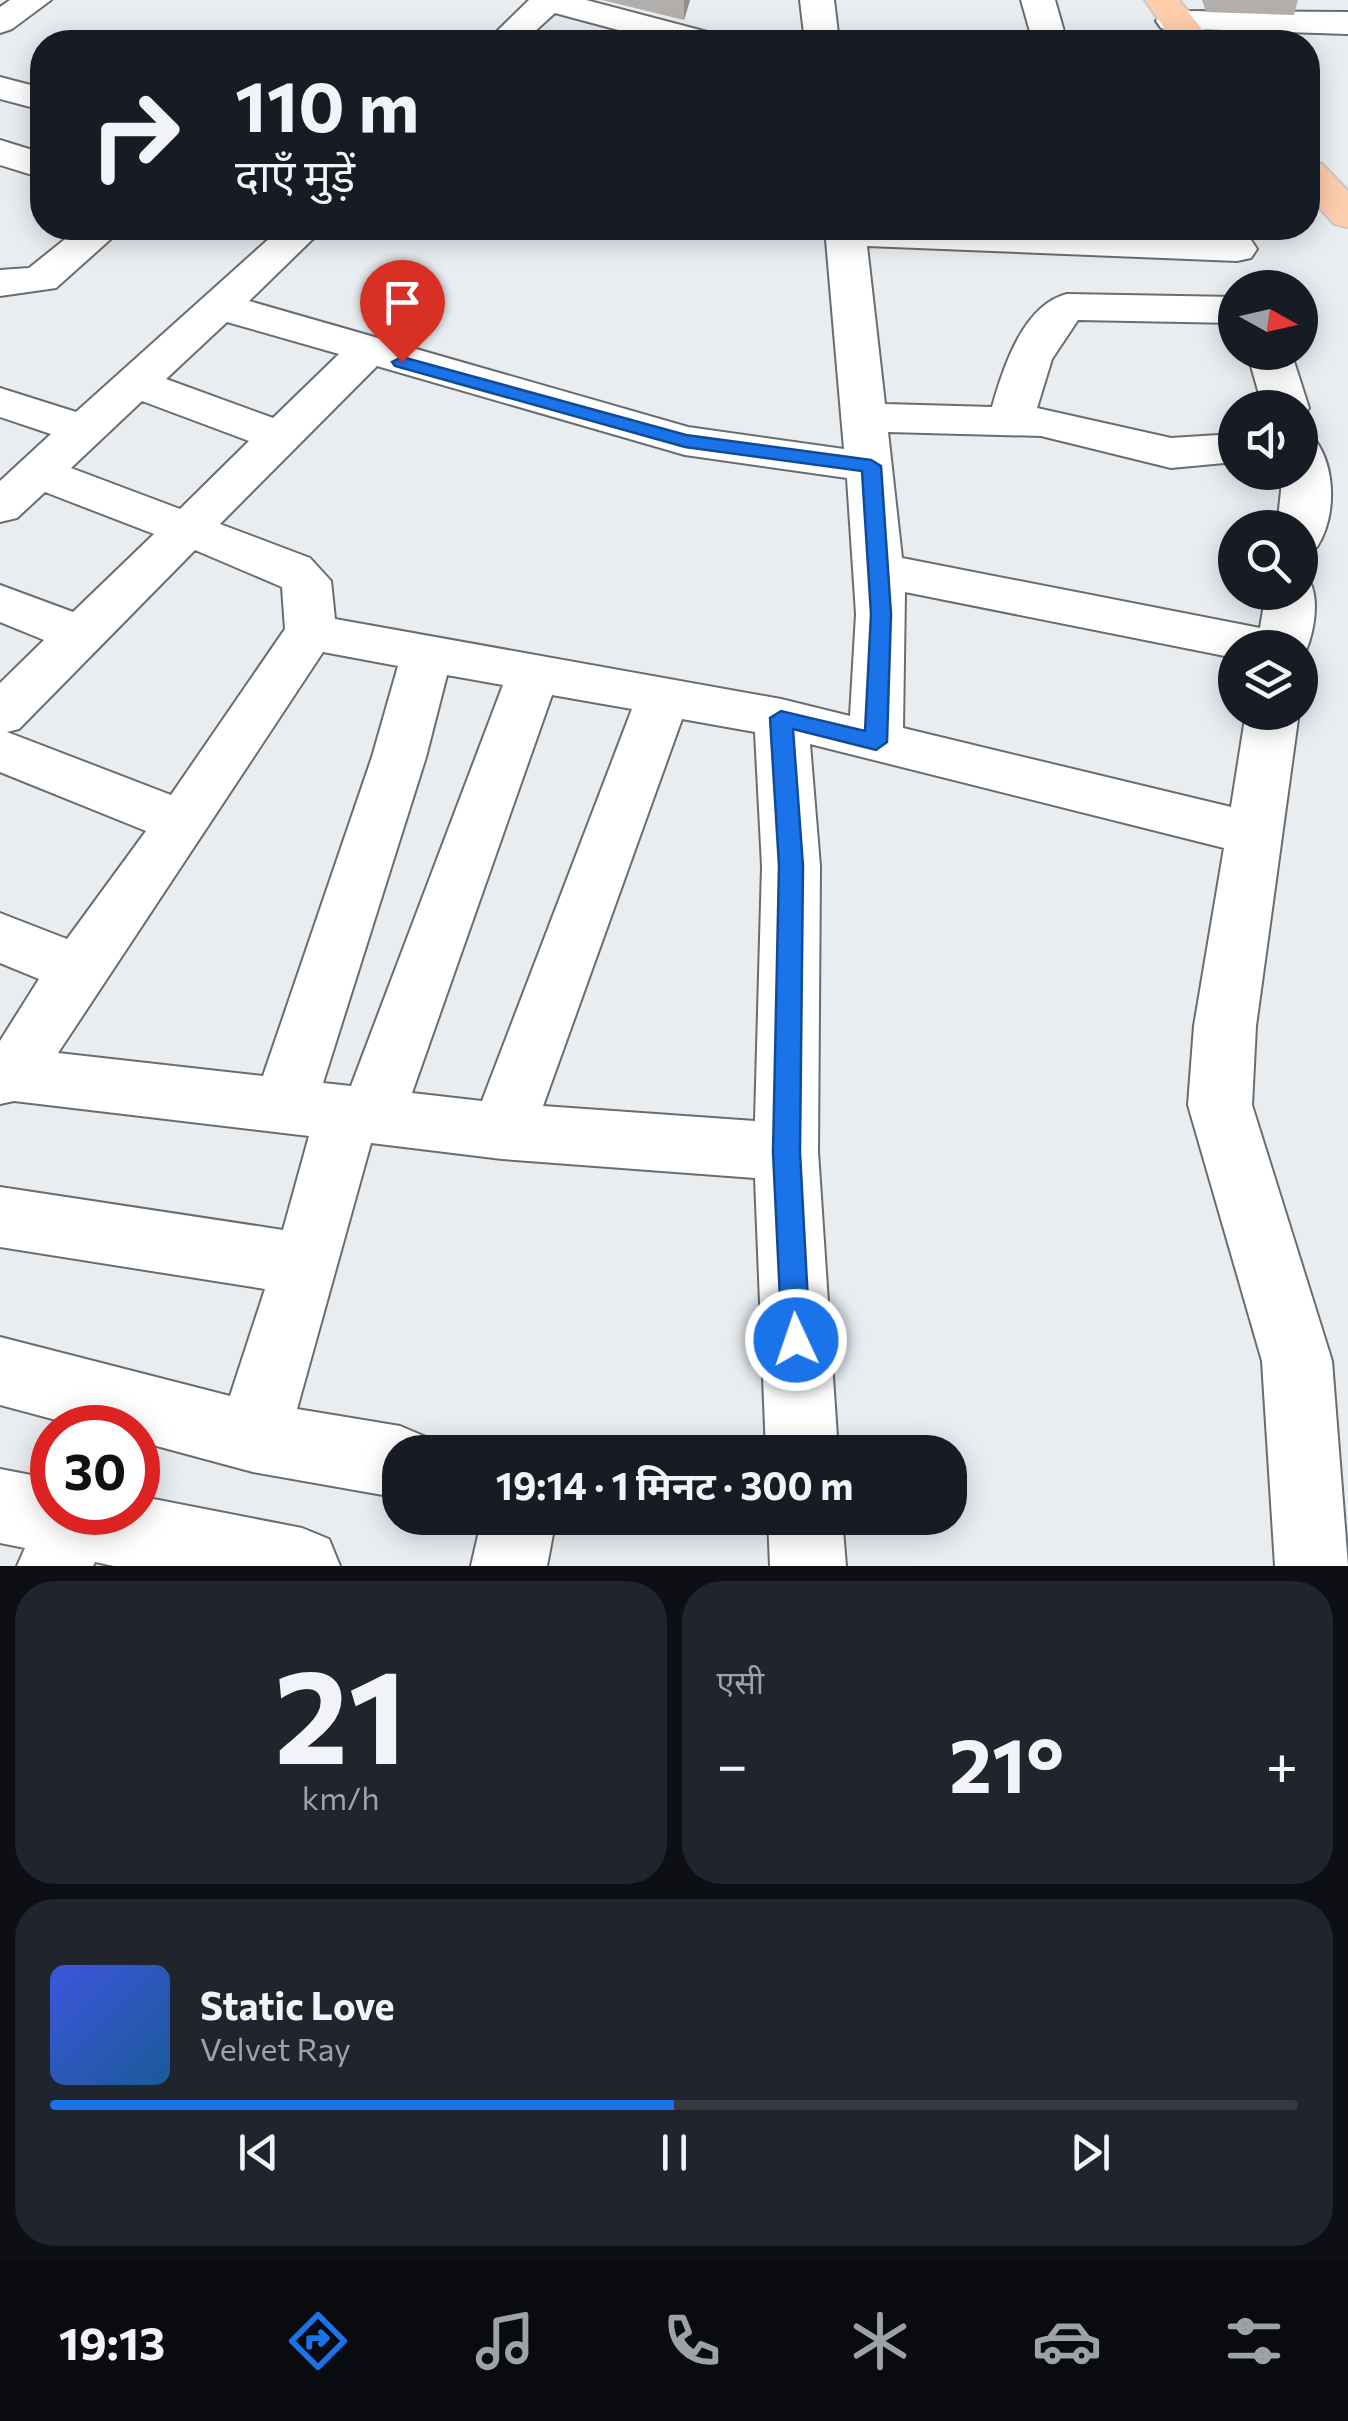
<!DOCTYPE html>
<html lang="hi">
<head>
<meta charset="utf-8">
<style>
	:root { --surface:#171b24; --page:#20242c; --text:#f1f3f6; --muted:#9ea1a6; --line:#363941; --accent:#1a73e8 }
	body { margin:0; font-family:Commissioner,"Noto Sans Devanagari",sans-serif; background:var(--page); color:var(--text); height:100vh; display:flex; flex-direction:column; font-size:38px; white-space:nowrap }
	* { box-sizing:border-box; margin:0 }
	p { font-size:32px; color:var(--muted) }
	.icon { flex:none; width:55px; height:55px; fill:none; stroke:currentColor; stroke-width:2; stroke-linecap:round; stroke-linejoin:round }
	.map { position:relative; height:1566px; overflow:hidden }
	.sheet { display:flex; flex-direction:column; gap:15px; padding:15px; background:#0d0f14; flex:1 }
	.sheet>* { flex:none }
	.top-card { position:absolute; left:30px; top:30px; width:1290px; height:210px; border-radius:40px; box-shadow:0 5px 25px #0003; background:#171b24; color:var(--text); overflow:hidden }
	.needle { width:65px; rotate:98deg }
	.fabs { position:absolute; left:1218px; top:270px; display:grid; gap:20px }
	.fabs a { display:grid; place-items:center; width:100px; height:100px; border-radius:50%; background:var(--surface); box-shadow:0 5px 25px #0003; font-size:50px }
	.speed { position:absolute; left:30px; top:1405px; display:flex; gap:20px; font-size:50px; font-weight:700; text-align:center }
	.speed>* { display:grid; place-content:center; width:130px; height:130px; border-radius:50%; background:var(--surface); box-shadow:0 5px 25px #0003; line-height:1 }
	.speed .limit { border:15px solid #d22; background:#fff; color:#111 }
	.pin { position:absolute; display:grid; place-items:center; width:85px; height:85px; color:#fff; margin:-102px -42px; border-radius:50% 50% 50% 0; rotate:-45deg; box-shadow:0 0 10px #0007 }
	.pin .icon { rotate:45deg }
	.me { position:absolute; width:110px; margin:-55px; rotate:357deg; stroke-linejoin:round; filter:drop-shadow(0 0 8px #0008) }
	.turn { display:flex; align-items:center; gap:35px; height:210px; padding:0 40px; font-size:45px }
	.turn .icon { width:130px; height:130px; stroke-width:2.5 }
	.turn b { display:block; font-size:70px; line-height:85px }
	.big { font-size:75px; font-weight:700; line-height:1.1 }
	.sheet .tile { flex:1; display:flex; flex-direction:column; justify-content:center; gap:15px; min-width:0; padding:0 35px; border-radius:40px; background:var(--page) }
	.sheet .dial { align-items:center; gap:0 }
	.dial b { font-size:130px; line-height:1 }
	.song { display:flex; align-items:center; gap:30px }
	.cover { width:120px; height:120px; border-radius:15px; background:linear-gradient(135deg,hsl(230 70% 55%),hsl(210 70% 35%)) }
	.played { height:10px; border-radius:5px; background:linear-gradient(90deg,var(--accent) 50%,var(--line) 50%) }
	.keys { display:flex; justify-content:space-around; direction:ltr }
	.heat { display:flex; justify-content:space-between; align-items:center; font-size:55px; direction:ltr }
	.sheet .tiles { flex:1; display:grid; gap:15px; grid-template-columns:1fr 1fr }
	.tile:last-child { grid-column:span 2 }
	.trip { position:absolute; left:382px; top:1435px; width:585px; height:100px; border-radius:40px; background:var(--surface); box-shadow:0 5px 25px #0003; font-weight:700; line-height:100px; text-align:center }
	.tabs { display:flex; height:160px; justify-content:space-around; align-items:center; background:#090b0e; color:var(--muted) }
	.tabs .icon { width:70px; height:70px }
	.tabs .selected { color:var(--accent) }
	.tabs b { font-size:45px; color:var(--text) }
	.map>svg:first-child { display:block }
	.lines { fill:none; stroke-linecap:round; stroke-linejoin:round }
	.minor-casing { stroke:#6a6d70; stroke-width:4 }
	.major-casing { stroke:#c8c8c8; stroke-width:4 }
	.minor { fill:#fff; fill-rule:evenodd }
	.major { fill:#fdcdad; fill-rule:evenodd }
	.wall { fill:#b1aeab }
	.shaded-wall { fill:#908d8b }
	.route { fill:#1a73e8; stroke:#114b97; stroke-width:2.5 }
</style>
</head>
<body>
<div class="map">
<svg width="1348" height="1566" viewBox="0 0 1348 1566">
	<rect width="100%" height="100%" fill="#e9edf0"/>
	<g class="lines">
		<defs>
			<g id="minor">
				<path d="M10,0h41l-39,29 -12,4v-26z"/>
				<path d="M529,0h57l129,34 5,8h-57l-108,-29 -32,29h-37z"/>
				<path d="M800,0h34l5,42h-34z"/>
				<path d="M1021,0h34l12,42h-34z"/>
				<path d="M1173,11l175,1v22l-187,-6 -5,-7 5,-7z"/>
				<path d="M0,77l42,11v22l-42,-11z"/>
				<path d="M0,140l42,13v25l-42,-13z"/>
				<path d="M79,228h44l-67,60 -56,8v-26l29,-2z"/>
				<path d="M281,228h43l-75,73 439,126 156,22 -19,-221h185l241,12 6,9 -6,9 -14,3 -370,-15 18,158 107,3c11,-39 31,-102 75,-113l168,3v26l-157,-3 -26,39 -15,49 134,30 64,-4v28l-64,6 -130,-32 -153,-4 14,126 358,70 6,-36h34v-14l9,2c12,21 4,60 -8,81l-1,-13h-65v10l-330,-66 -2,136 328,79 15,-95h53l-43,314 -4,79 80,256 16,205h-73l-13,-205 -74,-256 6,-79 30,-178 -414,-104 10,122 -2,286 20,300h-72l-11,-274 -253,-19 -131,-16 -74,266 103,17 26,11 6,15h-32v46l-147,-26 -115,-31v-13h-52l-86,-23v-68l230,59 35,-107 -265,-42v-60l283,43 26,-94 -295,-35 -14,3v-63l39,-62 -39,-16v-50l67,26 79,-108 -146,-59v-89l44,-43 -44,-18v-37l73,27 81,-78 -109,-42 -28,26 -17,4v-41l51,-47 -51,-17v-29l76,24zM227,322l112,32 -66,64 -107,-39zM377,366l308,89 162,23 9,136 -6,102 -69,-17 -446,-80 -4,-38 -21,-23 -90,-34zM142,401l107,40 -69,68 -109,-41zM195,550l87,37 3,42 -114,166 -164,-63 12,-3zM323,652l75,14 -26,91 -109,319 -205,-23zM447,675l56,10 -152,401 -28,-3 103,-326zM552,695l80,14 -150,392 -70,-8zM682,719l73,13 7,134 -7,255 -212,-15z"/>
				<path d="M1247,352h44l18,56 -7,10 -2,-10h-37z"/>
				<path d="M1300,437l16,4c20,29 20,76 1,106l-17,5v-24h-23l6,-56h17z"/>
				<path d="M0,1469l52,10v33h86v-16l164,32 27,11 11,27h-226l-19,-4 -2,4h-76l8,-18 -25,-5z"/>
				<path d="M482,1518h74l-9,48h-76z"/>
				<path d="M768,1518h74l4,48h-76z"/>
			</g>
			<g id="major">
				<path d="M1145,0h34l33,42h-38z"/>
				<path d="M1308,160l14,4 26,27v36l-14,-3 -26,-29z"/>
			</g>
		</defs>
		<!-- minor casing -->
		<use href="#minor" class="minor-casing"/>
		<!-- major casing -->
		<use href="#major" class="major-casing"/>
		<!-- minor -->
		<use href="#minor" class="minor"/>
		<!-- major -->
		<use href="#major" class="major"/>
	</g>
	<!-- wall -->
	<g class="wall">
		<path d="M602,0h88l-6,20z"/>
		<path d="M1202,0h96l-4,15 -88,-3z"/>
		<path d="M964,228h238l-3,8 -235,-6z"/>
	</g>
	<!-- shaded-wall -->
	<path class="shaded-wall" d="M684,0h6l-6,20z"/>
	<!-- route -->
	<path class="route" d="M402,357l284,78 185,25 10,6 10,148 -4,128 -11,8 -83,-21 10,137 -3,286 10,188 -4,10 -10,4 -10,-4 -4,-10 -9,-188 6,-286 -9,-148 11,-7 84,20 6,-117 -9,-143 -177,-24 -290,-81 -3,-4z"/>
</svg>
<div class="fabs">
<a><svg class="needle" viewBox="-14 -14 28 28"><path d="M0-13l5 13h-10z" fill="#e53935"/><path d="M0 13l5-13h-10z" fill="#9ea1a6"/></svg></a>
<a><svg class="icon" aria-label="sound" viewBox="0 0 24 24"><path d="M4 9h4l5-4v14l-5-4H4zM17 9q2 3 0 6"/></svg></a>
<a><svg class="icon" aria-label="search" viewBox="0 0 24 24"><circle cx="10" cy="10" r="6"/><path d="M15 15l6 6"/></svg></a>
<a><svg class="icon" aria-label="layers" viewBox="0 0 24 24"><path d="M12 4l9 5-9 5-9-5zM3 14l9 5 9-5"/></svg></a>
</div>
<div class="speed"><div class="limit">30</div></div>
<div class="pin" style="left:402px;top:362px;background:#d93025"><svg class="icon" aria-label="arrive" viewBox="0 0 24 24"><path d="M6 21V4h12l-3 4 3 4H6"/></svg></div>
<svg class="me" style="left:796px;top:1340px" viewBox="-20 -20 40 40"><circle r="17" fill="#1a73e8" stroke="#fff" stroke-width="3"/><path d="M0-11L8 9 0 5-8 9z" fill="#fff"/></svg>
<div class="trip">19:14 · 1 मिनट · 300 m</div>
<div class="top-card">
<div class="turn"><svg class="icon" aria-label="right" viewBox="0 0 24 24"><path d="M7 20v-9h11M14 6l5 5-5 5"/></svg><div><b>110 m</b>दाएँ मुड़ें</div></div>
</div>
</div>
<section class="sheet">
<div class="tiles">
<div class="tile dial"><b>21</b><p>km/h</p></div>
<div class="tile"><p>एसी</p>
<div class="heat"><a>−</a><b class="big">21°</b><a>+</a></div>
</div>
<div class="tile">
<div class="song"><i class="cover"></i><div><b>Static Love</b><p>Velvet Ray</p></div></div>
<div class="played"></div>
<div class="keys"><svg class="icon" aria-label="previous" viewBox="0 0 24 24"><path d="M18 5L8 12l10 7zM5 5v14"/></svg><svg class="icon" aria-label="pause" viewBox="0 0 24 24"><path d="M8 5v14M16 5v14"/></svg><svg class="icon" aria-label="next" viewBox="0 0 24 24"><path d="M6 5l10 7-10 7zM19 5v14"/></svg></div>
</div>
</div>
</section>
<nav class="tabs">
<b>19:13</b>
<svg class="icon selected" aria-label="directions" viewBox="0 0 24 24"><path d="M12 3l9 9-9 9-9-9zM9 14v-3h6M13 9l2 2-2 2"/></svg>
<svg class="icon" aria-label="music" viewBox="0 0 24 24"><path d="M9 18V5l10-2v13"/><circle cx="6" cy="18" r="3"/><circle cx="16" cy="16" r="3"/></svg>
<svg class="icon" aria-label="phone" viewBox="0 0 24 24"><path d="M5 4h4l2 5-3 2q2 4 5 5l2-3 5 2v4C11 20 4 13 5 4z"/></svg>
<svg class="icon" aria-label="climate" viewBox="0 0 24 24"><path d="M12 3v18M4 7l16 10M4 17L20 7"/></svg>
<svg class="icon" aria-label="car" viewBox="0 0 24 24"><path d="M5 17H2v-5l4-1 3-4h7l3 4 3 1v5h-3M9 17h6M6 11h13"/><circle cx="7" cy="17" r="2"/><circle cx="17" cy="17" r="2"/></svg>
<svg class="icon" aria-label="filters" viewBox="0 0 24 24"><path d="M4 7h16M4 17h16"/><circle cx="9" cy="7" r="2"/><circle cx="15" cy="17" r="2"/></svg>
</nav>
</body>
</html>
